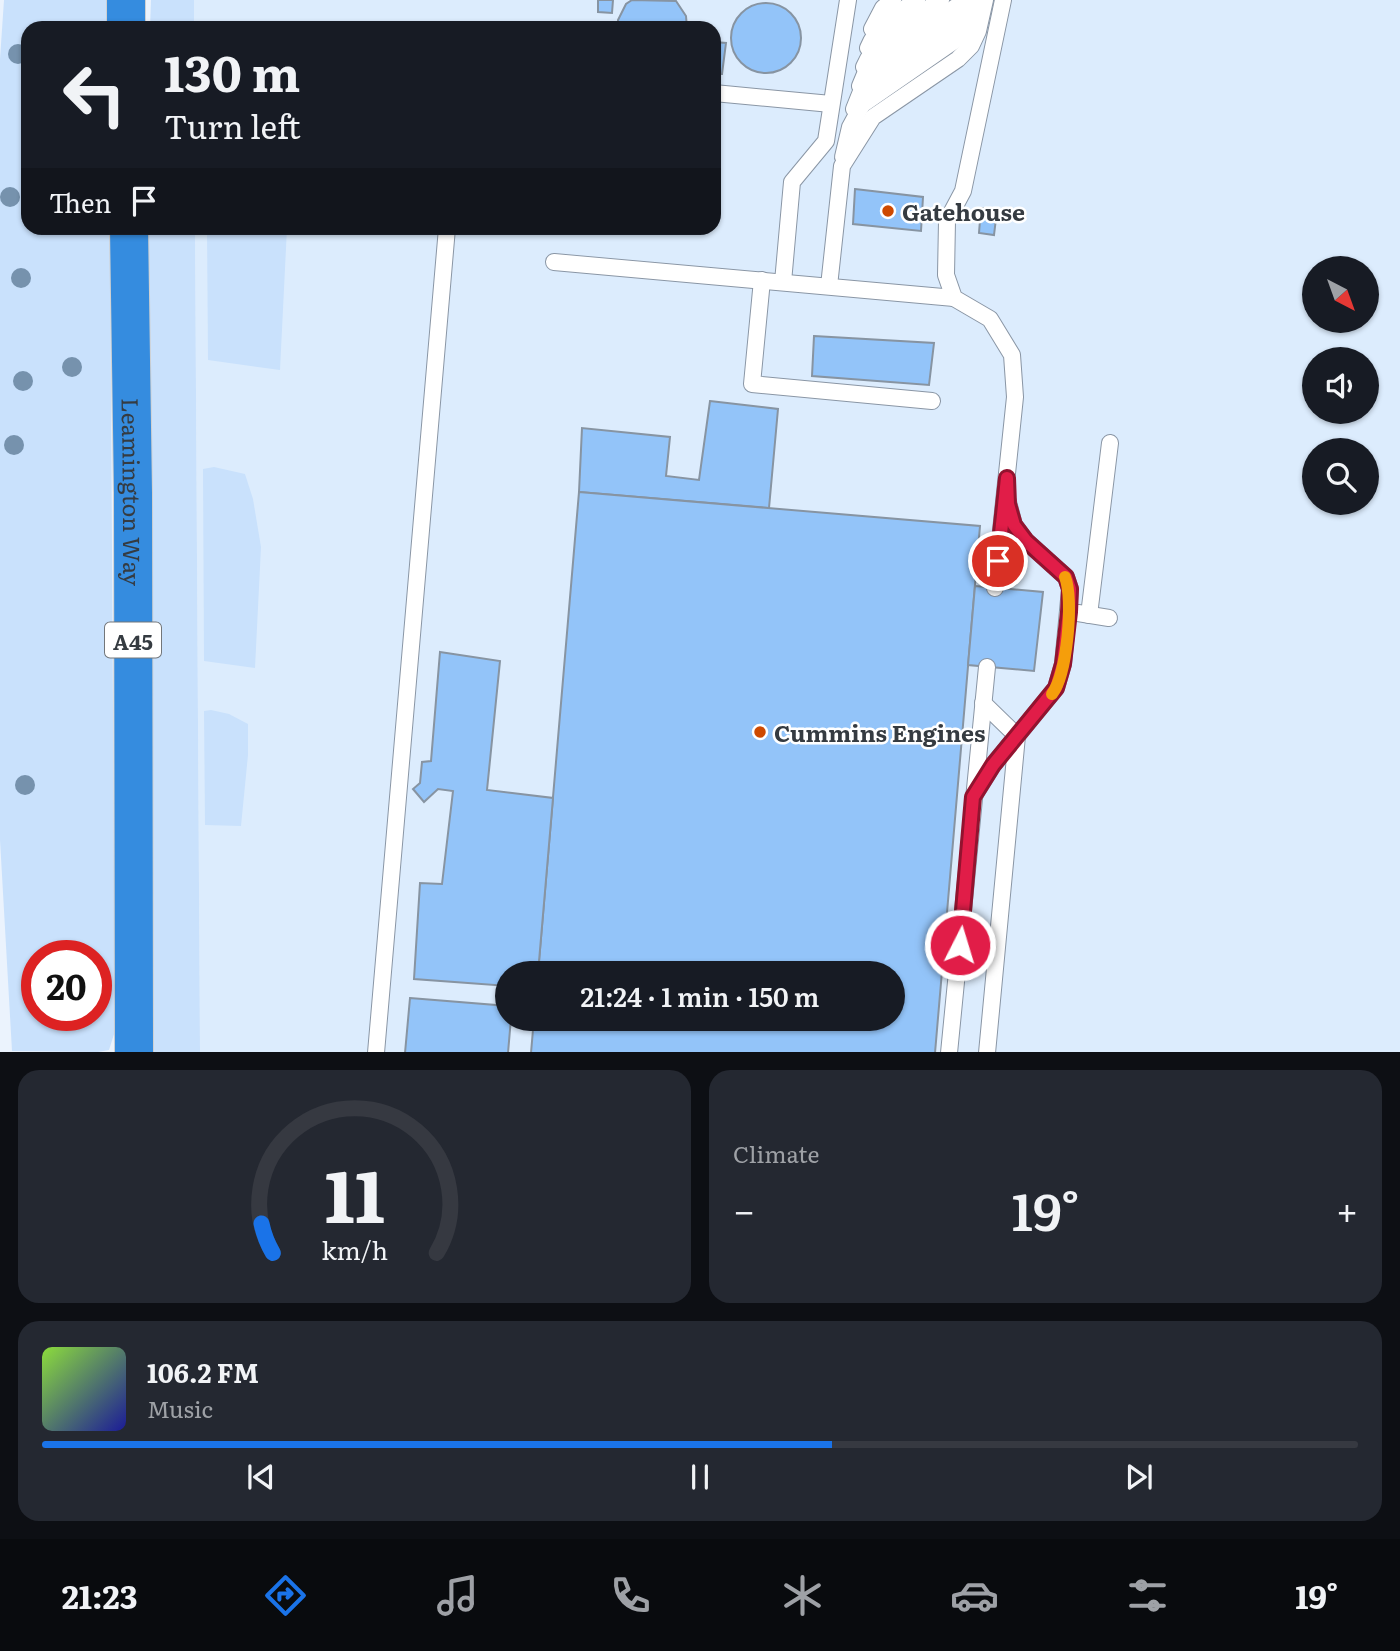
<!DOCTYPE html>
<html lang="en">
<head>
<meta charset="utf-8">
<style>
	:root { --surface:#171b24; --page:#242831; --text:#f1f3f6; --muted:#9ea1a6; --line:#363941; --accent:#1a73e8 }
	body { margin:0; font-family:Literata,serif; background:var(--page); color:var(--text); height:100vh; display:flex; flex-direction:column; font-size:26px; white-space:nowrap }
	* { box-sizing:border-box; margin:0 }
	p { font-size:23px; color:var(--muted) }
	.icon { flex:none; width:38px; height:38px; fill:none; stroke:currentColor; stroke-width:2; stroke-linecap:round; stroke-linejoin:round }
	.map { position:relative; height:1052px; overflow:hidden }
	.side { display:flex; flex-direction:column; gap:18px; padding:18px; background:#0d0f14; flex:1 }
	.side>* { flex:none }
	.guide { position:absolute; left:21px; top:21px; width:700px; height:214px; border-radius:21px; box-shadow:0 2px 5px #0004; background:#171b24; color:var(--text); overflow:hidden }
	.needle { width:46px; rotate:139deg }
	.buttons { position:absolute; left:1302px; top:256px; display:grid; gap:14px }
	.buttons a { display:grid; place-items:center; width:77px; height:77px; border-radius:50%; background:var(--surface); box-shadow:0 2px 5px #0004; font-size:35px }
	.speed { position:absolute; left:21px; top:940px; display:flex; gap:14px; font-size:35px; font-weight:700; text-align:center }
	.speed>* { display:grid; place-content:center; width:91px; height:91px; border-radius:50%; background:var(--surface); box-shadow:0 2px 5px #0004; line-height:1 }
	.speed .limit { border:10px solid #d22; background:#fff; color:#111 }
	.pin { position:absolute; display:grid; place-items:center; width:60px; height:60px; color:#fff; margin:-30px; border:4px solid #fff; border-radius:50%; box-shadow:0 2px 7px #0007 }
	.me { position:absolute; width:77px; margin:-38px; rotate:5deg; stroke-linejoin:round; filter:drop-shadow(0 0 5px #0008) }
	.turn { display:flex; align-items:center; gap:24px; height:147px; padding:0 28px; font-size:32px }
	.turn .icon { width:91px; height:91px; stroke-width:2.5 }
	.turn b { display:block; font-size:49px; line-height:60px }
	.then { display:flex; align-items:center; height:66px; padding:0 28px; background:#0003; gap:14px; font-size:26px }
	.big { font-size:52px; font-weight:600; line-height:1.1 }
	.side .tile { flex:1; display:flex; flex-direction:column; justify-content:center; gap:10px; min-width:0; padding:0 24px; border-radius:21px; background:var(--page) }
	.side .dial { align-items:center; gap:0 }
	.dial svg { height:182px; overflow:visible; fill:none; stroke:var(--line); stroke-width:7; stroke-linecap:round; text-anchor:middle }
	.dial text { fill:var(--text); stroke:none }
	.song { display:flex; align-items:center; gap:21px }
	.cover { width:84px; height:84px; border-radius:10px; background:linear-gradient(135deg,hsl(90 70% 55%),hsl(240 70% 35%)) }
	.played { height:7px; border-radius:4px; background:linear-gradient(90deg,var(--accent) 60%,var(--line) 60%) }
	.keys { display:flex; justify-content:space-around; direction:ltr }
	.heat { display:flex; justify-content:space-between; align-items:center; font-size:38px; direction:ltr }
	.side .tiles { flex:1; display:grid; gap:18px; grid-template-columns:1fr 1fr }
	.tile:last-child { grid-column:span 2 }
	.trip { position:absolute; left:495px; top:961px; width:410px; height:70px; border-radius:35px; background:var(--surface); box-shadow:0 2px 5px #0004; font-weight:600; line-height:70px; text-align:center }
	.tabs { display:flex; height:112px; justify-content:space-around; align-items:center; background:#090b0e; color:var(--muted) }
	.tabs .icon { width:49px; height:49px }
	.tabs .on { color:var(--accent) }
	.tabs b { font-size:32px; color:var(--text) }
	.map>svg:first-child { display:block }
	.built { fill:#dcecfd; fill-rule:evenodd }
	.green { fill:#c9e1fc; fill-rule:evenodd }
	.building { fill:#93c4f9; stroke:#8794a2; stroke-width:2 }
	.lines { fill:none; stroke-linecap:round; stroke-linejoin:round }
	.lane-casing { stroke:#8a96a5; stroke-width:18 }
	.highway-casing { stroke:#cfd0d1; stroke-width:40 }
	.lane { stroke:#fff; stroke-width:16 }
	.highway { stroke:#358cdf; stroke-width:38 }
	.tree { fill:#7692ad }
	.route-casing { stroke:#92132f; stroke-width:18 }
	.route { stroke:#e11d48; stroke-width:12 }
	.slow { stroke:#f59e0b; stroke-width:12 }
	.poi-dot { fill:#ce4900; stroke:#fff; stroke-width:2.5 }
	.labels { text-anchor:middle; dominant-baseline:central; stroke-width:5; stroke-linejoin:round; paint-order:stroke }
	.shield { fill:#fff; stroke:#72767a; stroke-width:2 }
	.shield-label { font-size:21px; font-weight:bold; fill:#353b41 }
	.poi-label { font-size:23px; font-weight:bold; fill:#353b41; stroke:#fff; text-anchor:start }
	.street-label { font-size:23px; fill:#353b41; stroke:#fff }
</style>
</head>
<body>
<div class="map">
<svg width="1400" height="1053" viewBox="0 0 1400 1053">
	<rect width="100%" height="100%" fill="#ebf3fd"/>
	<!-- built -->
	<path class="built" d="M194,0h1206v1052h-1200l-5,-824h519v-200h-520zM1314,268h53v52h-53zM1314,359h53v52h-53zM1314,450h53v52h-53zM508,973h384v45h-384z"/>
	<!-- green -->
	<g class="green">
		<path d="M4,0h105v28h-81v200h82l5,803 -6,19 -11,2 -86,-1 -12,-211v-781zM37,956h59v59h-59z"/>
		<path d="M151,0h43v28h-44z"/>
		<path d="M149,228h46l5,824 -53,1z"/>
		<path d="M207,228h80l-7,142 -72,-10z"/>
		<path d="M214,467l31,7 8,25 8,48 -6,121 -51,-7 -1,-192z"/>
		<path d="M211,710l18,4 19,10v31l-7,71 -36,-1 -1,-114z"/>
	</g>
	<!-- building -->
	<g class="building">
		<path d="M598,0h15l-1,13 -14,-1z"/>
		<path d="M632,0l44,1 10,15 1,12h-69v-8l8,-16z"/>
		<circle cx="766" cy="38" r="35"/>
		<path d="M714,42l12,1 -4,31h-8z"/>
		<path d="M855,189l68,8 -2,34 -68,-7z"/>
		<path d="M981,208l16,2 -3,25 -15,-2z"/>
		<path d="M814,336l120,7 -5,42 -117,-9z"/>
		<path d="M710,401l68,8 -9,99 -190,-16 3,-64 88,9 -4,39 33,4z"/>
		<path d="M579,492l401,34 -45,527h-404l3,-35h358v-45h-354z"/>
		<path d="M975,586l68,6 -9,79 -66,-6z"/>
		<path d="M440,652l60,9 -13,129 66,8 -15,175h-30v13l-94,-7 6,-96 22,1 11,-93 -15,-2 -14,13 -11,-13 7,-6 2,-21 9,-1z"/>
		<path d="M410,998l98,8v12h3l-3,35h-103z"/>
	</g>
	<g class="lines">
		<defs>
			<g id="lane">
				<path d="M872,29l11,-21 10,-8"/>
				<path d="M868,48c10,-24 28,-34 49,-48"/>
				<path d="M864,67c13,-32 49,-48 77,-67"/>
				<path d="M860,86l5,-12 10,-13 91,-61"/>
				<path d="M714,93l117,11"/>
				<path d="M854,109l6,-15 11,-13 96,-66 14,-15"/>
				<path d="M843,157l7,-30 12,-22 101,-70 15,-17"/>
				<path d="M554,262l400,36"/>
				<path d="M762,280l-10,104 180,17"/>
				<path d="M783,282l9,-100 34,-41 22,-141"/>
				<path d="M829,286l13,-120 31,-49 85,-58 13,-13 7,-15 7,-31"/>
				<path d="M995,588l20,-191 -3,-42 -22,-36 -36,-21 -8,-23 1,-54 16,-30 40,-191"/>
				<path d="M1078,613l31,5"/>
				<path d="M1089,615l21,-172"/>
				<path d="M983,703l34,33"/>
				<path d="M975,794l18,-29 63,-77 7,-24 7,-75 -4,-12 -40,-36 -12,-16 -6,-23"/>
				<path d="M376,1053l71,-825"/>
				<path d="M949,1053l38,-386"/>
				<path d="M987,1053l30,-317"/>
			</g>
			<g id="highway">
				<path d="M126,0v28"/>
				<path id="s1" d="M129,228l4,265 1,560"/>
			</g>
		</defs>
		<!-- lane casing -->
		<use href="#lane" class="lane-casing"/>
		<!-- highway casing -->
		<use href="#highway" class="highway-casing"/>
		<!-- lane -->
		<use href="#lane" class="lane"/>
		<!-- highway -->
		<use href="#highway" class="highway"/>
	</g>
	<!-- trees -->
	<g class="tree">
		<circle cx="18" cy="54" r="10"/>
		<circle cx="10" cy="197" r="10"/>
		<circle cx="21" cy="278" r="10"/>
		<circle cx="72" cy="367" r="10"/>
		<circle cx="23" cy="381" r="10"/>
		<circle cx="14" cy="445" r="10"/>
		<circle cx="25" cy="785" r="10"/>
	</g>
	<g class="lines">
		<defs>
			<path id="route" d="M960,945l13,-148 20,-32 63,-77 7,-24 6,-52 1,-23 -4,-12 -40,-36 -12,-16 -6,-21 -1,-26 -9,83"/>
		</defs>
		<!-- route casing -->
		<use href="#route" class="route-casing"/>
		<!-- route -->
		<use href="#route" class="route"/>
		<!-- slow -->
		<path class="slow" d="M1052,694c15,-19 22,-95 13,-117"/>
	</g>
	<!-- markers -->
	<g class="poi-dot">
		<circle cx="888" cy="211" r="7"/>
		<circle cx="760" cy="732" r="7"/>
	</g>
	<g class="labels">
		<!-- shield labels -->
		<rect class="shield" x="105" y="622.5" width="56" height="35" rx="5"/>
		<g class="shield-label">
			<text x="133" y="640">A45</text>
		</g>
		<!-- poi labels -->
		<g class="poi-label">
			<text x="902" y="211">Gatehouse</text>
			<text x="774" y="732">Cummins Engines</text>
		</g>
		<!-- street labels -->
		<g class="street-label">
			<text stroke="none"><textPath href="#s1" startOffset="264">Leamington Way</textPath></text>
		</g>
	</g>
</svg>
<div class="buttons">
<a><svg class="needle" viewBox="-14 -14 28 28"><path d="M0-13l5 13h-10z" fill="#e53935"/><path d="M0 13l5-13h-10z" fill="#9ea1a6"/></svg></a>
<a><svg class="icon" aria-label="sound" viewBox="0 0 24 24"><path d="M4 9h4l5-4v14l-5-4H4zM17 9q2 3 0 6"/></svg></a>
<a><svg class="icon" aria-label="search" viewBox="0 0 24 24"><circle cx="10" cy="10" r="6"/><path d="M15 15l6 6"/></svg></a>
</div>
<div class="speed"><div class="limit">20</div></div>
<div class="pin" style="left:998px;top:561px;background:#d93025"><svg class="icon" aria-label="arrive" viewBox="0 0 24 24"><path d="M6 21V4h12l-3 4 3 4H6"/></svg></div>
<svg class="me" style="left:960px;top:945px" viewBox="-20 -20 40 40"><circle r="17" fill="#e11d48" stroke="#fff" stroke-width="3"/><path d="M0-11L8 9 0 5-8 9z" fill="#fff"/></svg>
<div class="trip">21:24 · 1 min · 150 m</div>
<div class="guide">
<div class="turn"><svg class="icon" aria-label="left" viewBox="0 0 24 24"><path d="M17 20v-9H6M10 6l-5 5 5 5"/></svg><div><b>130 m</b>Turn left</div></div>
<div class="then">Then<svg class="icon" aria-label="arrive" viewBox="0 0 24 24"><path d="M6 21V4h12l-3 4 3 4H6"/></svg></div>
</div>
</div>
<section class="side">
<div class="tiles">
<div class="tile dial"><svg viewBox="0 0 100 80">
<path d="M14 69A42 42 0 1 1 86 69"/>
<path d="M14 69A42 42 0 0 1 9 56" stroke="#1a73e8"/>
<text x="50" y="56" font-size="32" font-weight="700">11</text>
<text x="50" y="72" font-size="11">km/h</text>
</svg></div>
<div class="tile"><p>Climate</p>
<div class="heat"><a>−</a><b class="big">19°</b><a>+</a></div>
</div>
<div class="tile">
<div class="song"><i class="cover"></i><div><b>106.2 FM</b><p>Music</p></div></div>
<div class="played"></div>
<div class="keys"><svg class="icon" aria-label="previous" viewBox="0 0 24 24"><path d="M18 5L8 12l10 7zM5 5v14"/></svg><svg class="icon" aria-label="pause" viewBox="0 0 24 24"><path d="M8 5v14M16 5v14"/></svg><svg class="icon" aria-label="next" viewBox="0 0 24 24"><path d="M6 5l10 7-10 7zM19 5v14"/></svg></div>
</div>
</div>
</section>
<nav class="tabs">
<b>21:23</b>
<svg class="icon on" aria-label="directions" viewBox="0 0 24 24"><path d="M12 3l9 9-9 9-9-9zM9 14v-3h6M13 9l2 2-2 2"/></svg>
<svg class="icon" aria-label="music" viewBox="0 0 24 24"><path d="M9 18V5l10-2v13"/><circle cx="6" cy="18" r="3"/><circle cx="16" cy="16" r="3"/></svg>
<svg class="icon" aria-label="phone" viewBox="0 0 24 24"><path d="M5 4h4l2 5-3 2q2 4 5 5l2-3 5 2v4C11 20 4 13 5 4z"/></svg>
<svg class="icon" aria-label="climate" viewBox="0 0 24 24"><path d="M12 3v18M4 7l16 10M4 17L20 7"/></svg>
<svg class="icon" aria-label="car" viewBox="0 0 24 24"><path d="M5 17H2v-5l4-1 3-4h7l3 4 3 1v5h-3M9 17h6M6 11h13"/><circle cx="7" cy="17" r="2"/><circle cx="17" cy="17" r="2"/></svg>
<svg class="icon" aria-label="filters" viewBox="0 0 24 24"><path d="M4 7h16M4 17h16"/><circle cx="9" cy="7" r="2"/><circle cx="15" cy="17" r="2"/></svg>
<b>19°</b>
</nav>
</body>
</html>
